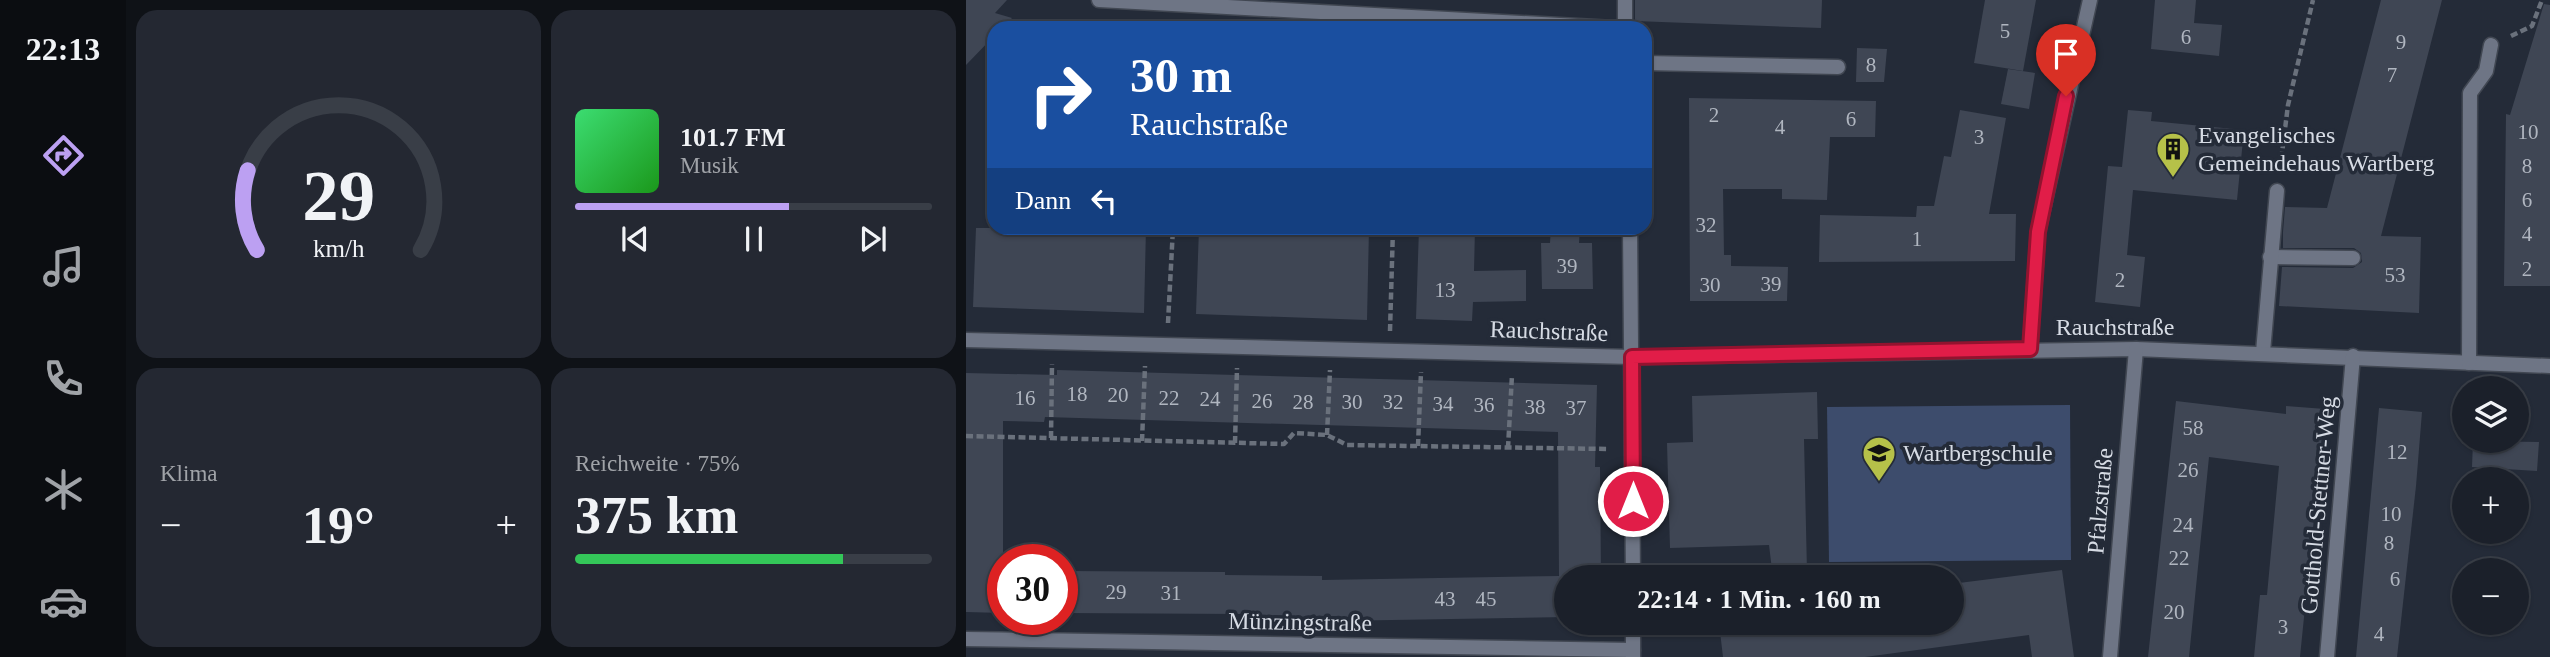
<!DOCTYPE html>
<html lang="de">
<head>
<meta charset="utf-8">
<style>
	:root { --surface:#1b202a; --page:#242832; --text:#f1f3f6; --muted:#a0a3a8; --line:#393e47; --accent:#bca0f2 }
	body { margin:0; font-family:Georgia,serif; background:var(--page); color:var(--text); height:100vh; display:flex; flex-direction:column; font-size:26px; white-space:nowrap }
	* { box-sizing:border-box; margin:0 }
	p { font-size:23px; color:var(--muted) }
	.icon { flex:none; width:38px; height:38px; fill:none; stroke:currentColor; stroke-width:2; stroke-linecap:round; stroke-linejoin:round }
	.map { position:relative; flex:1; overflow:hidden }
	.sheet { display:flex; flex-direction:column; gap:10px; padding:10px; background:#0f1217; width:840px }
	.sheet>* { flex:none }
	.guide { position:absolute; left:21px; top:21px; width:665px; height:214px; border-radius:21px; box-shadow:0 2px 5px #0004,0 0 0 2px var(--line); background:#1a4fa0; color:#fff; overflow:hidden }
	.fabs { position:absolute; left:1486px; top:376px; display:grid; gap:14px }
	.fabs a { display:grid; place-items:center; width:77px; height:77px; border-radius:50%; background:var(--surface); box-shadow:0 2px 5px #0004,0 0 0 2px var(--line); font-size:35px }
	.speed { position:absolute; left:21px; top:544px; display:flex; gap:14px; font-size:35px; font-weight:700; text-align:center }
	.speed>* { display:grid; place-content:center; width:91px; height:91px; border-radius:50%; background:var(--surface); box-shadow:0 2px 5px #0004,0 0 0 2px var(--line); line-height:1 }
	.speed .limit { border:10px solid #d22; background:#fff; color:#111 }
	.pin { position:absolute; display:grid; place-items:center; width:60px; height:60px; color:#fff; margin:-72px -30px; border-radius:50% 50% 50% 0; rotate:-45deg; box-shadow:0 0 7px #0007 }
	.pin .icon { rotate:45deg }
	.me { position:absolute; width:77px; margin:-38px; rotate:0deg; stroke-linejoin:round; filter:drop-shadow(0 0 5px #0008) }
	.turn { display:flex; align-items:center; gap:24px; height:147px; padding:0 28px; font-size:32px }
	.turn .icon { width:91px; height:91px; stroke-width:2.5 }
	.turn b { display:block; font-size:49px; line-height:60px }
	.then { display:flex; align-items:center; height:66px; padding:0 28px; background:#0003; gap:14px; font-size:26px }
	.big { font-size:52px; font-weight:700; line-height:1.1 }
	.sheet .tile { flex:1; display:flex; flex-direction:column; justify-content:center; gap:10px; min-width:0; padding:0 24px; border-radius:21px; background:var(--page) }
	.sheet .dial { align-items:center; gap:0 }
	.dial svg { height:182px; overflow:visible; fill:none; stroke:var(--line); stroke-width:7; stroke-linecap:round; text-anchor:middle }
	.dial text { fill:var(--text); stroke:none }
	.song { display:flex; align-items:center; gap:21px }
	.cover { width:84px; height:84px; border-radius:10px; background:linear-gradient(135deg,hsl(140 70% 55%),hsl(120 70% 35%)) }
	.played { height:7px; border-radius:4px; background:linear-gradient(90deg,var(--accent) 60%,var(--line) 60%) }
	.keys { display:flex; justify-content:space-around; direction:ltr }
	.heat { display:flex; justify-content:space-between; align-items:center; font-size:38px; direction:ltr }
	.charge { height:10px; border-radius:5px; background:linear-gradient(90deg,#34c759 75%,var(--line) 0) }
	.sheet .tiles { flex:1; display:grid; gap:10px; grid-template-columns:repeat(2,1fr) }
	.trip { position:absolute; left:588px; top:565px; width:410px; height:70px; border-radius:35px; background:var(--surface); box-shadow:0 2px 5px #0004,0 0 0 2px var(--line); font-weight:700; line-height:70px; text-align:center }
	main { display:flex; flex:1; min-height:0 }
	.dock { display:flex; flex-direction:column; width:126px; justify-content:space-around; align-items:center; background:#0b0d11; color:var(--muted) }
	.dock .icon { width:49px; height:49px }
	.dock .active { color:var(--accent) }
	.dock b { font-size:32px; color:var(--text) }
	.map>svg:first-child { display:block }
	.garden { fill:#3d4c6c }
	.building { fill:#3f4654 }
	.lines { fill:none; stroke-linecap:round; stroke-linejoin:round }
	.service-casing { stroke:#414752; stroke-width:17 }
	.minor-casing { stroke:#414752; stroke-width:17 }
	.path { stroke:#6a717c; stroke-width:4.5; stroke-dasharray:7 3.5; stroke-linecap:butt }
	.service { stroke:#6e7585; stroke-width:14 }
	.minor { stroke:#6e7585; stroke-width:14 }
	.route-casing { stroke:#92132f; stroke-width:18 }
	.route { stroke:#e11d48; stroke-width:12 }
	.labels { text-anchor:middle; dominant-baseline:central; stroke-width:7; stroke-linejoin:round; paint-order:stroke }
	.number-label { font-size:21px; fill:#b0b6c0 }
	.poi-label { font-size:24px; fill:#d6dbe4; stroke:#242b38; text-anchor:start }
	.street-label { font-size:24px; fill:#d6dbe4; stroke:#242b38 }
</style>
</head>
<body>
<main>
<nav class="dock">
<b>22:13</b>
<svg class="icon active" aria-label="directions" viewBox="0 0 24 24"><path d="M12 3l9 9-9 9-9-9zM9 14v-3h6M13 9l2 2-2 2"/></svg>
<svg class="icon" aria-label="music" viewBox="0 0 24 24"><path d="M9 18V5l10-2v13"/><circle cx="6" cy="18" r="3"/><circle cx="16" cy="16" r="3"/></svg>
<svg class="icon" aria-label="phone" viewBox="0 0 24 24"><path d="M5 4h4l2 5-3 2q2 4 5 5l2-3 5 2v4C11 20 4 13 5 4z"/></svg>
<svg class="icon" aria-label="climate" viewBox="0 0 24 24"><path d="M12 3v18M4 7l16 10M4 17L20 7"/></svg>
<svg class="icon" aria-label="car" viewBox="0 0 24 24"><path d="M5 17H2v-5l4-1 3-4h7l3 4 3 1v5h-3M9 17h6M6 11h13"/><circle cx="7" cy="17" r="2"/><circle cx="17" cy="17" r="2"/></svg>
</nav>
<section class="sheet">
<div class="tiles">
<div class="tile dial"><svg viewBox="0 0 100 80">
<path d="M14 69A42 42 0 1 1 86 69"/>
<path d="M14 69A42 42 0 0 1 10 34" stroke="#bca0f2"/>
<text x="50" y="56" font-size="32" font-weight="700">29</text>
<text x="50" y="72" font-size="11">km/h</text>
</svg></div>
<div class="tile">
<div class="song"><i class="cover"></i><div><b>101.7 FM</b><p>Musik</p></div></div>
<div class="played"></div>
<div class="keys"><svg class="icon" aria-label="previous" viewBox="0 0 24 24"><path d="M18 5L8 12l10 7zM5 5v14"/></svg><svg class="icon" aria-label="pause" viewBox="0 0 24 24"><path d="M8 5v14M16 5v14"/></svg><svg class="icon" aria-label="next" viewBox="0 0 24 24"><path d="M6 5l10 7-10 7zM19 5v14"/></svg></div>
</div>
<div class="tile"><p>Klima</p>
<div class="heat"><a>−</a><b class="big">19°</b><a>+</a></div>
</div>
<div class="tile"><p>Reichweite · 75%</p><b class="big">375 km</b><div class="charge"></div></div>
</div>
</section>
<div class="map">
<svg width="1584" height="657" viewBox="0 0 1584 657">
	<rect width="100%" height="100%" fill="#242b38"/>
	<!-- garden -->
	<path class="garden" d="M1104,405l1,155 -242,2 -2,-155z"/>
	<!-- building -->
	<g class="building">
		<path d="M0,0h41l-12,13 17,5 -10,10h-8v8l-28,29z"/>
		<path d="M669,0h187l-1,28 -186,-7z"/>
		<path d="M1019,0h51l-13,71 -49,-8z"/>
		<path d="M1189,0h41l-2,23 28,2 -3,31 -68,-7z"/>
		<path d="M1415,0h61l-61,236 40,1 -2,76 -140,-7 3,-39 71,1 9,-6 -1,-9 -7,-5h-71v-16l2,-25 42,1z"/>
		<path d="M1578,4l6,1v281h-46l2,-172 4,1z"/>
		<path d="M891,48l30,1 -3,33h-28z"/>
		<path d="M1042,69l27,4 -6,36 -28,-5z"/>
		<path d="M723,98l187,3 -1,36h-45l-3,63 -45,-1v-10h-59l1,66h7v11l57,1 -1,34h-97z"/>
		<path d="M994,110l46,8 -17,96h27l-1,47 -196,1 1,-47 96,2 1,-11h17l10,-50 7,1z"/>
		<path d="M1162,110l24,2 -1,9 93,9 -7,70 -104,-10 -6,65 18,2 -5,50 -45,-5 13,-136 14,1z"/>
		<path d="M10,228h170l-2,85 -171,-6z"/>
		<path d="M233,228h170l-2,92 -171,-6z"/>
		<path d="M453,228h56l-1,43 52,-1v31l-53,1 -1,19 -56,-2z"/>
		<path d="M585,228h29l-1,15h13l1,46h-51l-1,-46h9z"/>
		<path d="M91,370l540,15 -2,82h5l1,111h-35v39l-233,4v-3l-92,-4 -179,-1v-42l163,1v3l97,1v4l237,-4 -1,-144 -513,-15 -1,5 -41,-1v192l-37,-1v-239l91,2z"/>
		<path d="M851,392l1,47h-14l3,133 26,-4 1,10h-61l-4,-33 -99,3 -3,-105 26,-1 -1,-46z"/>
		<path d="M1210,401l110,13v-8l39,3 -25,248h-46l6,-62h7l12,-129 -70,-9 -20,200h-41z"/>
		<path d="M1413,408l43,4 -6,74 -19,171h-41z"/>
		<path d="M1507,441l66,1 -2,29 -65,-4z"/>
		<path d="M1096,570l12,87h-42l-3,-22 -164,22h-142l-4,-34h232v-39z"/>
	</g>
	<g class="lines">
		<defs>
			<g id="service">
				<path d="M1304,257l83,1"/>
				<path d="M1297,352l14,-161"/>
			</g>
			<g id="minor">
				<path d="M133,0l515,28"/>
				<path d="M659,28v-28"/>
				<path d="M679,63l193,4"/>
				<path d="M664,228l3,350"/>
				<path d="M0,340l666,17 504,-8 414,17"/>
				<path d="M1064,349l8,-117 52,-232"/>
				<path d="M1503,363l1,-270 16,-22 5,-26"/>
				<path d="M0,639l667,11"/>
				<path d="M667,657v-34"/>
				<path d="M1144,657l26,-308"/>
				<path d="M1361,657l26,-301"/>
			</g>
		</defs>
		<!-- service casing -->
		<use href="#service" class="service-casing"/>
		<!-- minor casing -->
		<use href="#minor" class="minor-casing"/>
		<!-- path -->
		<g class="path">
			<path d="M1545,36l21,-10 10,-26"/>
			<path d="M1314,169l8,-64 25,-105"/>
			<path d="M202,323l5,-95"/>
			<path d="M424,331l3,-103"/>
			<path d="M361,435l3,-65"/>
			<path d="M0,436l318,8 10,-11 33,2 20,10 262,4"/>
			<path d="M85,438l1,-74"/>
			<path d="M176,441l3,-75"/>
			<path d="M269,443l2,-75"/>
			<path d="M452,446l3,-74"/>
			<path d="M542,448l4,-73"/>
		</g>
		<!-- service -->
		<use href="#service" class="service"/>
		<!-- minor -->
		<use href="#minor" class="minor"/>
	</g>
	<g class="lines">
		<defs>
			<path id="route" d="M667,501l-1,-144 398,-8 8,-117 28,-136"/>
		</defs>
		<!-- route casing -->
		<use href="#route" class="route-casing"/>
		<!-- route -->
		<use href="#route" class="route"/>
	</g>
	<!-- icons -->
	<defs>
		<symbol id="building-pin" viewBox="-11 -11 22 30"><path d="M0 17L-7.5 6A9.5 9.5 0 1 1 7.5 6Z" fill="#b6c149" stroke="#242b38"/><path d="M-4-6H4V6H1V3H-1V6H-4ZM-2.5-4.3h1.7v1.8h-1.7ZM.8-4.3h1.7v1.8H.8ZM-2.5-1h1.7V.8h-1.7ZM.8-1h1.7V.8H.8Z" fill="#111"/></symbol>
		<symbol id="school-pin" viewBox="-11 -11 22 30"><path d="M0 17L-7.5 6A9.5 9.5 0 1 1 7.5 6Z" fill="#b6c149" stroke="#242b38"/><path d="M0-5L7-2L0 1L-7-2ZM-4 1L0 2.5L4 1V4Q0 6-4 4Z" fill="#111"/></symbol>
	</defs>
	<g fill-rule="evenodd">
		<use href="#building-pin" x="1188" y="130" width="38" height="52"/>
		<use href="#school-pin" x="894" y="434" width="38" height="52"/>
	</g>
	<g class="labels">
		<!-- number labels -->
		<g class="number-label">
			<text x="1039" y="31">5</text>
			<text x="1220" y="37">6</text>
			<text x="1435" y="42">9</text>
			<text x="905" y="65">8</text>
			<text x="1426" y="75">7</text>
			<text x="748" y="115">2</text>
			<text x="885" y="119">6</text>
			<text x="814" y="127">4</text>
			<text x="1562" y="132">10</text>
			<text x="1013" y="137">3</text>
			<text x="1561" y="166">8</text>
			<text x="1561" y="200">6</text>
			<text x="740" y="225">32</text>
			<text x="1561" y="234">4</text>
			<text x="951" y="239">1</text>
			<text x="601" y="266">39</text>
			<text x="1561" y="269">2</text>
			<text x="1429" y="275">53</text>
			<text x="1154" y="280">2</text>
			<text x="805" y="284">39</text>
			<text x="744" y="285">30</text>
			<text x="479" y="290">13</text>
			<text x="111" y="394">18</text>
			<text x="152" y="395">20</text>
			<text x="59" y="398">16</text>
			<text x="203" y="398">22</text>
			<text x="244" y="399">24</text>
			<text x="296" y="401">26</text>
			<text x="337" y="402">28</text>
			<text x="386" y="402">30</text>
			<text x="427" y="402">32</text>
			<text x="477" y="404">34</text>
			<text x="518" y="405">36</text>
			<text x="569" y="407">38</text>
			<text x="610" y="408">37</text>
			<text x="1227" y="428">58</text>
			<text x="1431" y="452">12</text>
			<text x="1222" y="470">26</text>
			<text x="1425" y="514">10</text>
			<text x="1217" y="525">24</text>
			<text x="1423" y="543">8</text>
			<text x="1213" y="558">22</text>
			<text x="1429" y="579">6</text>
			<text x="150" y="592">29</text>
			<text x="205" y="593">31</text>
			<text x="479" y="599">43</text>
			<text x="520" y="599">45</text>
			<text x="1208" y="612">20</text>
			<text x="1317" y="627">3</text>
			<text x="1413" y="634">4</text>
		</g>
		<!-- poi labels -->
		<g class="poi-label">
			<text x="1232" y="135">Evangelisches<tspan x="1232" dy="28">Gemeindehaus Wartberg</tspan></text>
			<text x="937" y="453">Wartbergschule</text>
		</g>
		<!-- street labels -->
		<g class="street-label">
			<text x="1149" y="327">Rauchstraße</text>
			<text transform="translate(583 331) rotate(2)">Rauchstraße</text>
			<text transform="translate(1134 501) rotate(-85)">Pfalzstraße</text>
			<text transform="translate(1352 505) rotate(-85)">Gotthold-Stettner-Weg</text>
			<text transform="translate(334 622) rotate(1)">Münzingstraße</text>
		</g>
	</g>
</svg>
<div class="fabs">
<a><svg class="icon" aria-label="layers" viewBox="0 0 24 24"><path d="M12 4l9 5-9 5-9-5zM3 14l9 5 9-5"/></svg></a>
<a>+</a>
<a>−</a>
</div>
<div class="speed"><div class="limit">30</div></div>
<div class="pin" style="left:1100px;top:96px;background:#d93025"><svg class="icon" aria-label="arrive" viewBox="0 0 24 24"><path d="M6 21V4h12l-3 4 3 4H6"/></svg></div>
<svg class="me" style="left:667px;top:501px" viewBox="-20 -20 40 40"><circle r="17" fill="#e11d48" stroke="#fff" stroke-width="3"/><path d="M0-11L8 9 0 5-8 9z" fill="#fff"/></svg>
<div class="trip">22:14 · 1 Min. · 160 m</div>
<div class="guide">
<div class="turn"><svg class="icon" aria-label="right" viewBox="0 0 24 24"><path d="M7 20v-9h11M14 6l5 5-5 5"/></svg><div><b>30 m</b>Rauchstraße</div></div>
<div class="then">Dann<svg class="icon" aria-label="left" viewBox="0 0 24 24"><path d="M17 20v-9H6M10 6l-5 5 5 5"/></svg></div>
</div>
</div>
</main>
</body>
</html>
